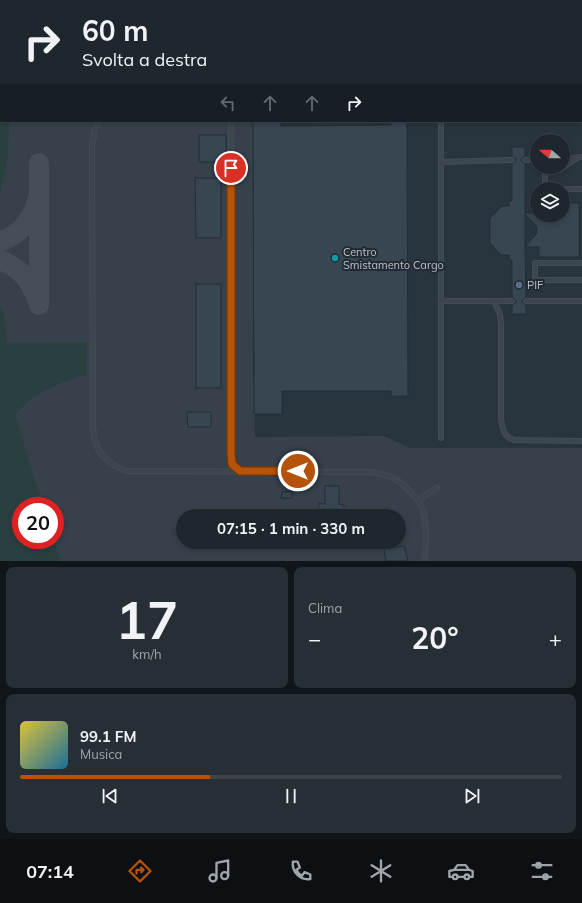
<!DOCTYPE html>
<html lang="it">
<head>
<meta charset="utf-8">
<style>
	:root { --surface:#1e272e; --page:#262f36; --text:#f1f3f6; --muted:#a1a5aa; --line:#3c444a; --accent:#b45309 }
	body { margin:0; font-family:Mulish,sans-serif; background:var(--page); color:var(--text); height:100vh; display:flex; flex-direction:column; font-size:15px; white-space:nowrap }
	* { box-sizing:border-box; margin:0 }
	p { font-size:13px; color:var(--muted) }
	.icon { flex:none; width:22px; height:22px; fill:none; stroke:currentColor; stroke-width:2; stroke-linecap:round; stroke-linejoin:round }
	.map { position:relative; height:561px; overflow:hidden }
	.drawer { display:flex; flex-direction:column; gap:6px; padding:6px; background:#101519; flex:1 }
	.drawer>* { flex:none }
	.hud { position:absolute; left:0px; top:0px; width:582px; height:122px; box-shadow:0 2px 6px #0003,0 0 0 1px var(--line); background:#1e272e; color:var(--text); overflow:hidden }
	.needle { width:26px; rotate:290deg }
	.tools { position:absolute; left:530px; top:134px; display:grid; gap:8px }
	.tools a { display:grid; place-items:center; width:40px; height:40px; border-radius:50%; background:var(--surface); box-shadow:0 2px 6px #0003,0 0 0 1px var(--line); font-size:20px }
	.speed { position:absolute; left:12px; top:497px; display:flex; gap:8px; font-size:20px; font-weight:700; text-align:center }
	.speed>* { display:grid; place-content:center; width:52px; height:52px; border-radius:50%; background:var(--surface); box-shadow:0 2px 6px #0003,0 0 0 1px var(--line); line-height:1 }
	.speed .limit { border:6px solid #d22; background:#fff; color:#111 }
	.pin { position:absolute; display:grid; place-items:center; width:34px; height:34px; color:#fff; margin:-17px; border:2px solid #fff; border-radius:50%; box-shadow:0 1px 4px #0007 }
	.me { position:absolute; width:44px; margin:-22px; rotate:270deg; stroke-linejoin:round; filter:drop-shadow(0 0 3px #0008) }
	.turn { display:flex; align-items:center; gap:14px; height:84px; padding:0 16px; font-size:18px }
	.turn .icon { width:52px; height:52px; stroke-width:2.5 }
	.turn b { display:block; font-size:28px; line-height:34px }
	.lanes { display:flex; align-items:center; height:38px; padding:0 16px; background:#0003; justify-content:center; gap:20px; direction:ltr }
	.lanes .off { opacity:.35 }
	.big { font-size:30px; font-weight:700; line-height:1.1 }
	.drawer .widget { flex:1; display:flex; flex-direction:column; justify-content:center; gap:6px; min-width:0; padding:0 14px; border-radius:8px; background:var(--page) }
	.drawer .dial { align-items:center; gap:0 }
	.dial b { font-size:52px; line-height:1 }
	.song { display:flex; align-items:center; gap:12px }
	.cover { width:48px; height:48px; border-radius:6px; background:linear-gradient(135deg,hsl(50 70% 55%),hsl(200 70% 35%)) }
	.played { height:4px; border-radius:2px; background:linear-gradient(90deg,var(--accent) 35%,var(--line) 35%) }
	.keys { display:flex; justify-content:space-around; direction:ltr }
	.heat { display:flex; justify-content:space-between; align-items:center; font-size:22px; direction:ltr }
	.drawer .tiles { flex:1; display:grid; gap:6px; grid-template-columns:1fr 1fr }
	.widget:last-child { grid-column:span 2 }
	.trip { position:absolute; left:176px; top:509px; width:230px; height:40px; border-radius:20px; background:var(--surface); box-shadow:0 2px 6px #0003,0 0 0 1px var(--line); font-weight:700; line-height:40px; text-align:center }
	.tabs { display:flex; height:64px; justify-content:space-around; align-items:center; background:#0c1012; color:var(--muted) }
	.tabs .icon { width:28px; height:28px }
	.tabs .on { color:var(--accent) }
	.tabs b { font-size:18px; color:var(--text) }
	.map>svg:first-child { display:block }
	.airport { fill:#36414b; fill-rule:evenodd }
	.green { fill:#2a3f3f }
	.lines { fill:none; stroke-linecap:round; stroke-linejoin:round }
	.taxiway { stroke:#444f5a; stroke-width:20 }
	.building { fill:#384652; stroke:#232d36; fill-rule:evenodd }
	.lane-casing { stroke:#464f57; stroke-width:6 }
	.lane { stroke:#3c464e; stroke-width:4.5 }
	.route-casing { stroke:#753606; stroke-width:10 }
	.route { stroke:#b45309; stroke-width:7 }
	.culture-dot { fill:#0f9aa8; stroke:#212b34; stroke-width:1.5 }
	.service-dot { fill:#5c6f8a; stroke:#212b34; stroke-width:1.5 }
	.labels { text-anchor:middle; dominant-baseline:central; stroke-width:4; stroke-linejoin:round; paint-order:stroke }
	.poi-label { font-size:11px; fill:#b9c1c9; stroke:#212b34; text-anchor:start }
</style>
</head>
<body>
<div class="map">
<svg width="582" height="561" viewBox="0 0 582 561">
	<rect width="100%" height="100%" fill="#28343e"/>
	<!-- airport -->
	<path class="airport" d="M0,0h434v1h-433v120h252l2,316 129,-1 26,12h172v113h-582zM21,506h34v34h-34zM183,516h216v26h-216z"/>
	<!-- green -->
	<g class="green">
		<path d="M0,0h127v1h-126v120h8l-1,35 -8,39z"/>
		<rect x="295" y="0" width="126" height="1"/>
		<path d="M0,307l3,5 4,31 80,-1 -1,33c-29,8 -52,17 -71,40l28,91h-22v34h33l6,21h-60z"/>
	</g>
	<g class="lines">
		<!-- taxiway -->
		<g class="taxiway">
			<path d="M39,163v142"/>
			<path d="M0,242c20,-8 31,-20 37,-41"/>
			<path d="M0,260c22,9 29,19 38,41"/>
		</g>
	</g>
	<!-- building -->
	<g class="building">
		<path d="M253,121h28v5l110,-1v-3h16l1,274h-17v-5h-109v23h-28z"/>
		<rect x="199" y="135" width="27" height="27"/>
		<path d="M512,147h13v9l-2,1 -2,3 1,2 3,2v49h12v2h26v-12h16v54h-40v-10h-14l1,50 -3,2 -1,2 1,2 3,2v9h-14v-9l3,-2 1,-2 -2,-3 -2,-1v-37h-3v-5h-8l-11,-12v-25l12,-12h7v-5h3v-37l2,-1 2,-3 -1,-2 -3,-2zM525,214l12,13v6l-12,14z"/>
		<path d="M195,178h26v60h-25z"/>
		<rect x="196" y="284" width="25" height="104"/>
		<path d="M187,412h24v15h-23z"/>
		<path d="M325,486h14v18l5,1v11h-26l1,-13 6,1z"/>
		<path d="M282,492h10v6h-11z"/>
		<path d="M388,508v8h-10v-6z"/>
		<path d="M404,546l4,15h-22l-2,-11z"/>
	</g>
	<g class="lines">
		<defs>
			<g id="lane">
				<path d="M26,0v1"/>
				<path d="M231,0v1"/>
				<path d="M134,1v-1"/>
				<path d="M0,22h1"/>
				<path d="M99,121l-4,8 -3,19 1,279c2,23 10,35 33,44l244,1c21,2 30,8 43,23 4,4 7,8 9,13 6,16 3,36 3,53"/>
				<path d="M231,121v333l1,10 8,7"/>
				<path d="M441,121v41"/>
				<path d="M563,159l19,-2"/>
				<path d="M512,160l-71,2v139h71"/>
				<path d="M525,160l12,-1"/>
				<path d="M545,189v-19h14l18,-12"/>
				<path d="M563,189h19"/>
				<path d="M582,263h-47v17h47"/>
				<path d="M494,301l6,13 1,11v93c1,10 3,19 13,22l68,1"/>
				<path d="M526,301h56"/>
				<path d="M441,438v-137"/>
				<path d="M418,500l19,-12"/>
			</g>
		</defs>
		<!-- lane casing -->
		<use href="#lane" class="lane-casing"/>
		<!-- lane -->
		<use href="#lane" class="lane"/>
	</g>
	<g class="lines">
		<defs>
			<path id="route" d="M231,168v286l1,10 8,7h58"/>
		</defs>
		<!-- route casing -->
		<use href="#route" class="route-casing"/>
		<!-- route -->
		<use href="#route" class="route"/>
	</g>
	<!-- markers -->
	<circle class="culture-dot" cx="335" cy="258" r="4"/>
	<circle class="service-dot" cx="519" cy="285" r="4"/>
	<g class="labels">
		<!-- poi labels -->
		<g class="poi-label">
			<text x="343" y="252">Centro<tspan x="343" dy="13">Smistamento Cargo</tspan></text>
			<text x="527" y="285">PIF</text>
		</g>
	</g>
</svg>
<div class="tools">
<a><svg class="needle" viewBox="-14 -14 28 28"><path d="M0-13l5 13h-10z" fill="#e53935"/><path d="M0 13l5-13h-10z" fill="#a1a5aa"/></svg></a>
<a><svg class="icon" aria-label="layers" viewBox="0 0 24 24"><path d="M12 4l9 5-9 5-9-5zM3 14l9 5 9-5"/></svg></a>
</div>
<div class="speed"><div class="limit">20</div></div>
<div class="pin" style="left:231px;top:168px;background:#d93025"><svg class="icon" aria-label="arrive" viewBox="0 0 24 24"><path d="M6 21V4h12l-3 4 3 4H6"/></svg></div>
<svg class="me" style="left:298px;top:471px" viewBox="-20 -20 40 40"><circle r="17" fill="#b45309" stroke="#fff" stroke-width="3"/><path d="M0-11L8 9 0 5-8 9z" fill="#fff"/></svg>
<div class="trip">07:15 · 1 min · 330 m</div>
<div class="hud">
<div class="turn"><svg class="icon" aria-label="right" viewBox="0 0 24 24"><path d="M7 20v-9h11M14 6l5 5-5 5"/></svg><div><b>60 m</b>Svolta a destra</div></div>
<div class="lanes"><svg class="icon off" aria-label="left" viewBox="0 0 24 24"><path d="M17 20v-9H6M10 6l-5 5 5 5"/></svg><svg class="icon off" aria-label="ahead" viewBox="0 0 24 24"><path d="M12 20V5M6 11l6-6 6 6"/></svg><svg class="icon off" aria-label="ahead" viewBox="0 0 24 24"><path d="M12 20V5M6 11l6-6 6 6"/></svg><svg class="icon" aria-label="right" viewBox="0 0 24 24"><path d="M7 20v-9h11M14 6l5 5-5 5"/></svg></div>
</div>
</div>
<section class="drawer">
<div class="tiles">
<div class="widget dial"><b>17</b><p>km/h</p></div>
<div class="widget"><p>Clima</p>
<div class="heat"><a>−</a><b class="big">20°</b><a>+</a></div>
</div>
<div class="widget">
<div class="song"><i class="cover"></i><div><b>99.1 FM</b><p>Musica</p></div></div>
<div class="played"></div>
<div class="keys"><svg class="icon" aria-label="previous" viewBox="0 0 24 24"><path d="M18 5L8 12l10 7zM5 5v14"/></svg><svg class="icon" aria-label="pause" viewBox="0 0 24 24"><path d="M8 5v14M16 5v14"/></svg><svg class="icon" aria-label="next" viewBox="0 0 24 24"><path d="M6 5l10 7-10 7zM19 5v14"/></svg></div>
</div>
</div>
</section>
<nav class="tabs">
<b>07:14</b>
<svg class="icon on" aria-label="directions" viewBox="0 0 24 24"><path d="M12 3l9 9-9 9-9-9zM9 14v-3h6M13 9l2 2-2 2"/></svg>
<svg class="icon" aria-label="music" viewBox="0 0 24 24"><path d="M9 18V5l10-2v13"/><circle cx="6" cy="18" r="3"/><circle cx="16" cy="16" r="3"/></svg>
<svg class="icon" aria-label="phone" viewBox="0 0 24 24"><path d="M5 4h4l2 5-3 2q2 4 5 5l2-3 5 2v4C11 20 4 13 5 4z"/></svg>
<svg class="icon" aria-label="climate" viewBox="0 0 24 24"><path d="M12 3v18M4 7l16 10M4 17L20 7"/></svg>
<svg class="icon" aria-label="car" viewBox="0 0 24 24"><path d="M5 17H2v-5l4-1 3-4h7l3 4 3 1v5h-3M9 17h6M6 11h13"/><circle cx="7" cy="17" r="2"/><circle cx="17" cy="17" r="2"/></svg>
<svg class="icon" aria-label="filters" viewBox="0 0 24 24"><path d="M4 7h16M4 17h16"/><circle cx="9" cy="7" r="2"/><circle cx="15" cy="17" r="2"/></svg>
</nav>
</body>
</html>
